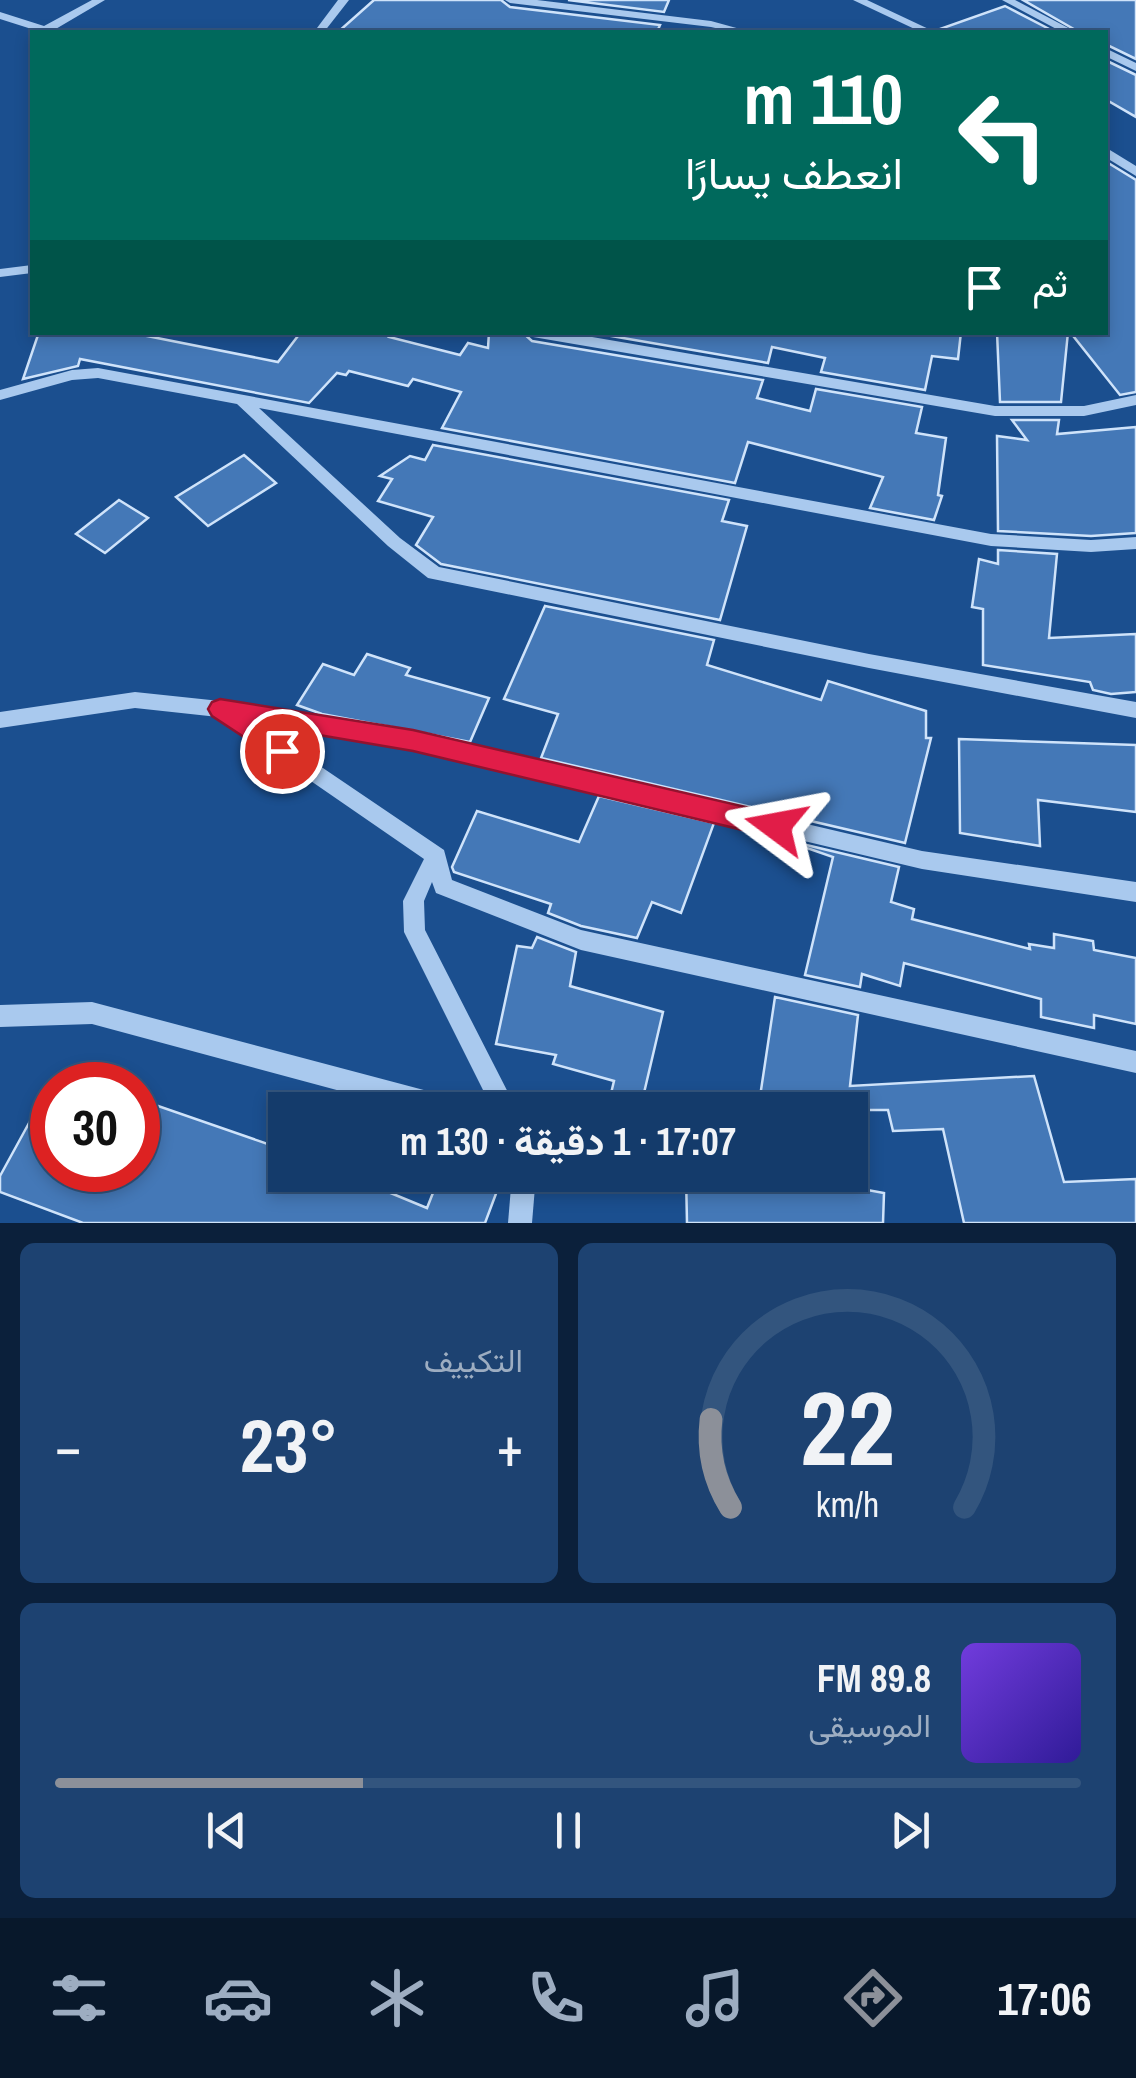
<!DOCTYPE html>
<html lang="ar">
<head>
<meta charset="utf-8">
<style>
	:root { --surface:#143b6b; --page:#1d4271; --text:#f1f3f6; --muted:#9dadc1; --line:#33557e; --accent:#8c9099 }
	body { margin:0; font-family:"Archivo Narrow",Vazirmatn,sans-serif; background:var(--page); color:var(--text); direction:rtl; height:100vh; display:flex; flex-direction:column; font-size:38px; white-space:nowrap }
	* { box-sizing:border-box; margin:0 }
	p { font-size:32px; color:var(--muted) }
	.icon { flex:none; width:55px; height:55px; fill:none; stroke:currentColor; stroke-width:2; stroke-linecap:round; stroke-linejoin:round }
	.map { position:relative; height:1223px; overflow:hidden; direction:ltr }
	.side { display:flex; flex-direction:column; gap:20px; padding:20px; background:#0b203b; flex:1 }
	.side>* { flex:none }
	.guide { position:absolute; left:30px; top:30px; width:1078px; height:305px; border-radius:0px; box-shadow:0 5px 15px #0003,0 0 0 2px var(--line); direction:rtl; background:#00695c; color:#fff; overflow:hidden }
	.speed { position:absolute; left:30px; top:1062px; display:flex; gap:20px; font-size:50px; font-weight:700; text-align:center }
	.speed>* { display:grid; place-content:center; width:130px; height:130px; border-radius:50%; background:var(--surface); box-shadow:0 5px 15px #0003,0 0 0 2px var(--line); line-height:1 }
	.speed .limit { border:15px solid #d22; background:#fff; color:#111 }
	.pin { position:absolute; display:grid; place-items:center; width:85px; height:85px; color:#fff; margin:-42px; border:5px solid #fff; border-radius:50%; box-shadow:0 2px 10px #0007 }
	.me { position:absolute; width:110px; margin:-55px; rotate:283deg; stroke-linejoin:round; filter:drop-shadow(0 0 8px #0008) }
	.turn { display:flex; align-items:center; gap:35px; height:210px; padding:0 40px; font-size:45px }
	.turn .icon { width:130px; height:130px; stroke-width:2.5 }
	.turn b { display:block; font-size:70px; line-height:85px }
	.then { display:flex; align-items:center; height:95px; padding:0 40px; background:#0003; gap:20px; font-size:38px }
	.big { font-size:75px; font-weight:800; line-height:1.1 }
	.side .widget { flex:1; display:flex; flex-direction:column; justify-content:center; gap:15px; min-width:0; padding:0 35px; border-radius:15px; background:var(--page) }
	.side .dial { align-items:center; gap:0 }
	.dial svg { height:260px; overflow:visible; fill:none; stroke:var(--line); stroke-width:7; stroke-linecap:round; text-anchor:middle }
	.dial text { fill:var(--text); stroke:none }
	.song { display:flex; align-items:center; gap:30px }
	.cover { width:120px; height:120px; border-radius:15px; background:linear-gradient(135deg,hsl(260 70% 55%),hsl(250 70% 35%)) }
	.played { height:10px; border-radius:5px; background:linear-gradient(90deg,var(--accent) 30%,var(--line) 30%) }
	.keys { display:flex; justify-content:space-around; direction:ltr }
	.heat { display:flex; justify-content:space-between; align-items:center; font-size:55px; direction:ltr }
	.side .tiles { flex:1; display:grid; gap:20px; grid-template-columns:1fr 1fr }
	.widget:last-child { grid-column:span 2 }
	.trip { position:absolute; left:268px; top:1092px; width:600px; height:100px; border-radius:0px; background:var(--surface); box-shadow:0 5px 15px #0003,0 0 0 2px var(--line); font-weight:800; line-height:100px; text-align:center; direction:rtl }
	.tabs { display:flex; height:160px; justify-content:space-around; align-items:center; background:#08182b; color:var(--muted) }
	.tabs .icon { width:70px; height:70px }
	.tabs .on { color:var(--accent) }
	.tabs b { font-size:45px; color:var(--text) }
	.map>svg:first-child { display:block }
	.building { fill:#4478b7; stroke:#cfe3fa; stroke-width:2.5 }
	.lines { fill:none; stroke-linecap:round; stroke-linejoin:round }
	.minor { fill:#a9c9ee; fill-rule:evenodd }
	.route { fill:#e11d48; stroke:#92132f; stroke-width:2.5 }
</style>
</head>
<body>
<div class="map">
<svg width="1136" height="1223" viewBox="0 0 1136 1223">
	<rect width="100%" height="100%" fill="#1b4f8f"/>
	<!-- building -->
	<g class="building">
		<path d="M374,0h127l9,7 150,18 -3,7h-319z"/>
		<path d="M568,0h101l-5,12z"/>
		<path d="M1023,0h113v59l-31,-15v-12h-26z"/>
		<path d="M1005,6l50,26h-114l-1,-3z"/>
		<path d="M1105,60l31,15v42l-31,-18z"/>
		<path d="M1105,161l31,19v212l-16,3 -50,-63h35z"/>
		<path d="M39,332h88l151,30 23,-30h91l-3,5 71,18 8,-12 20,5 1,-16h33l10,9 231,39 -6,18 53,13 6,-22 106,18 -6,26 30,5 -8,57 4,1 -8,24 -64,-12 13,-31 -135,-35 -13,41 -293,-55 19,-36 -48,-13 -5,7 -59,-15 -3,4 -9,-2 -28,30 -229,-44 -2,7 -55,13z"/>
		<path d="M588,332h373l-3,27 -26,-3 -7,34 -104,-18 4,-14 -53,-11 -4,16z"/>
		<path d="M997,332h71l-7,70h-61z"/>
		<path d="M1012,420h47l-2,14 79,-7v106l-45,3 -93,-5 -1,-95 30,4z"/>
		<path d="M433,445l296,55 -7,21 25,5 -27,94 -279,-56 -25,-19 17,-28 -55,-16 14,-22 -12,-3 30,-20 15,4z"/>
		<path d="M244,455l32,28 -68,43 -32,-29z"/>
		<path d="M119,500l29,18 -43,35 -29,-19z"/>
		<path d="M998,550l59,4 -8,84 87,-4v58l-25,2 -18,-4 -3,-8 -107,-17v-56l-11,-2 7,-48 19,5z"/>
		<path d="M545,606l169,34 -7,25 114,35 7,-19 98,30v27h5l-26,105 -364,-85 17,-44 -54,-15z"/>
		<path d="M367,654l43,14 -4,7 83,23 -19,44 -148,-28 -25,-9 26,-41 31,11z"/>
		<path d="M959,739l177,6v67l-98,-12 2,46 -80,-13z"/>
		<path d="M599,796l115,27 -33,90 -29,-11 -15,36 -56,-12 -33,-13 3,-9 -97,-32 -2,-5 25,-56 102,31z"/>
		<path d="M781,839l118,28 -8,35 23,7 -2,10 118,30 -1,-5 25,4v-14l39,7 1,9 42,8v66l-42,-9v13l-53,-11v-18l-137,-36 -4,23 -38,-12 -2,13 -55,-12 28,-118z"/>
		<path d="M537,937l39,15 -6,34 93,26 -23,98h-33l7,-29 -61,-17 3,-9 -60,-11 21,-98 15,2z"/>
		<path d="M775,997l83,18 -8,71 184,-10 30,106 72,-3v44h-172l-21,-94 -50,2 -5,-21h-130z"/>
		<path d="M52,1081v89h86v-71l147,51v25h62l80,33 13,-33h63l-18,48h-402l-83,-31v-16z"/>
		<path d="M686,1175h100l98,18 -1,30h-196z"/>
	</g>
	<g class="lines">
		<!-- minor -->
		<g class="minor">
			<path d="M92,0h13l-51,30 1,2h-14l-41,-13v-7l44,14z"/>
			<path d="M338,0h11l-25,32h-10z"/>
			<path d="M505,0h32l174,21 40,11h-18l-22,-5 -201,-24z"/>
			<path d="M853,0h14l68,32h-14z"/>
			<path d="M1002,0h13l61,32h-14z"/>
			<path d="M1105,48l31,15v8l-31,-15z"/>
			<path d="M1105,147l31,19v10l-31,-19z"/>
			<path d="M32,265v8l-32,4v-8z"/>
			<path d="M526,332h37l432,74h89l52,-11v10l-52,11h-89l-462,-79z"/>
			<path d="M98,368l893,166 100,6 45,-3v12l-45,3 -100,-6 -732,-138 141,130 39,29 430,87 267,48v16l-267,-50 -441,-90 -40,-32 -151,-142 -139,-26 -26,2 -72,20v-10l72,-20z"/>
			<path d="M135,692l85,9 193,31 509,119 214,31v20l-214,-33 -509,-121 -158,-26 189,128 8,30 129,50 555,121v22l-555,-123 -145,-57 -4,-11 -8,19 1,29 92,180h-24l-89,-178 -1,-31 21,-42 -206,-142 -83,-9 -135,20v-16z"/>
			<path d="M92,1002l362,96 8,4 4,8h-55l-319,-86 -92,3v-22z"/>
			<path d="M512,1175h24l-4,48h-24z"/>
		</g>
	</g>
	<!-- route -->
	<path class="route" d="M220,699l193,31 363,84 9,4 4,8 -4,8 -9,4 -363,-87 -147,-25 25,17 4,8 -4,8 -9,3 -70,-46 -4,-7 4,-7z"/>
</svg>
<div class="speed"><div class="limit">30</div></div>
<div class="pin" style="left:282px;top:751px;background:#d93025"><svg class="icon" aria-label="arrive" viewBox="0 0 24 24"><path d="M6 21V4h12l-3 4 3 4H6"/></svg></div>
<svg class="me" style="left:776px;top:826px" viewBox="-20 -20 40 40"><path d="M0-17L14 15 0 8-14 15z" fill="#e11d48" stroke="#fff" stroke-width="4"/></svg>
<div class="trip">17:07 · 1 دقيقة · 130 m</div>
<div class="guide">
<div class="turn"><svg class="icon" aria-label="left" viewBox="0 0 24 24"><path d="M17 20v-9H6M10 6l-5 5 5 5"/></svg><div><b>110 m</b>انعطف يسارًا</div></div>
<div class="then">ثم<svg class="icon" aria-label="arrive" viewBox="0 0 24 24"><path d="M6 21V4h12l-3 4 3 4H6"/></svg></div>
</div>
</div>
<section class="side">
<div class="tiles">
<div class="widget dial"><svg viewBox="0 0 100 80">
<path d="M14 69A42 42 0 1 1 86 69"/>
<path d="M14 69A42 42 0 0 1 8 42" stroke="#8c9099"/>
<text x="50" y="56" font-size="32" font-weight="700">22</text>
<text x="50" y="72" font-size="11">km/h</text>
</svg></div>
<div class="widget"><p>التكييف</p>
<div class="heat"><a>−</a><b class="big">23°</b><a>+</a></div>
</div>
<div class="widget">
<div class="song"><i class="cover"></i><div><b>89.8 FM</b><p>الموسيقى</p></div></div>
<div class="played"></div>
<div class="keys"><svg class="icon" aria-label="previous" viewBox="0 0 24 24"><path d="M18 5L8 12l10 7zM5 5v14"/></svg><svg class="icon" aria-label="pause" viewBox="0 0 24 24"><path d="M8 5v14M16 5v14"/></svg><svg class="icon" aria-label="next" viewBox="0 0 24 24"><path d="M6 5l10 7-10 7zM19 5v14"/></svg></div>
</div>
</div>
</section>
<nav class="tabs">
<b>17:06</b>
<svg class="icon on" aria-label="directions" viewBox="0 0 24 24"><path d="M12 3l9 9-9 9-9-9zM9 14v-3h6M13 9l2 2-2 2"/></svg>
<svg class="icon" aria-label="music" viewBox="0 0 24 24"><path d="M9 18V5l10-2v13"/><circle cx="6" cy="18" r="3"/><circle cx="16" cy="16" r="3"/></svg>
<svg class="icon" aria-label="phone" viewBox="0 0 24 24"><path d="M5 4h4l2 5-3 2q2 4 5 5l2-3 5 2v4C11 20 4 13 5 4z"/></svg>
<svg class="icon" aria-label="climate" viewBox="0 0 24 24"><path d="M12 3v18M4 7l16 10M4 17L20 7"/></svg>
<svg class="icon" aria-label="car" viewBox="0 0 24 24"><path d="M5 17H2v-5l4-1 3-4h7l3 4 3 1v5h-3M9 17h6M6 11h13"/><circle cx="7" cy="17" r="2"/><circle cx="17" cy="17" r="2"/></svg>
<svg class="icon" aria-label="filters" viewBox="0 0 24 24"><path d="M4 7h16M4 17h16"/><circle cx="9" cy="7" r="2"/><circle cx="15" cy="17" r="2"/></svg>
</nav>
</body>
</html>
